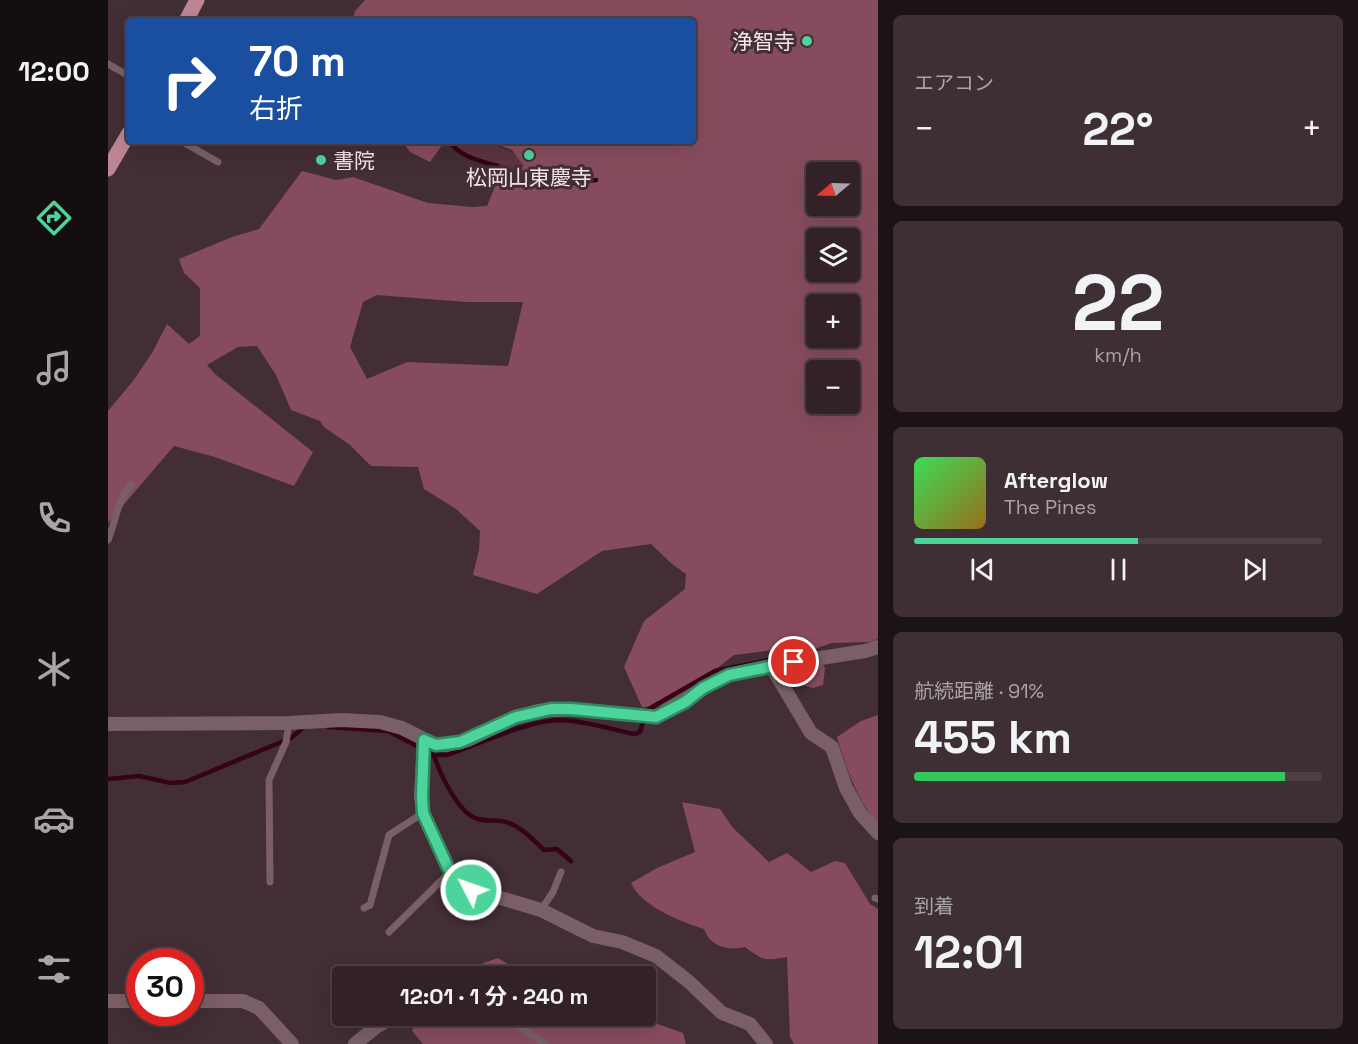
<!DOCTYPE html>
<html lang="ja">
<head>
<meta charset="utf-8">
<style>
	:root { --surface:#322227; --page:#3d2f33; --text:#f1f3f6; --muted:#a8a4a7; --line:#4d3f44; --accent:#4cd49b }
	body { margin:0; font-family:"Space Grotesk","Noto Sans JP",sans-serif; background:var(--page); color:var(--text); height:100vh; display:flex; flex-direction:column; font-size:22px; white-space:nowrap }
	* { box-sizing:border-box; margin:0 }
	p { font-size:20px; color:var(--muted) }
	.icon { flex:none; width:33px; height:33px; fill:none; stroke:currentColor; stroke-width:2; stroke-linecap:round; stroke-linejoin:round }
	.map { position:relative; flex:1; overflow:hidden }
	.side { display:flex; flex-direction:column; gap:15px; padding:15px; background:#1c1315; width:480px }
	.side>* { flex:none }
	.hud { position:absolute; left:18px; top:18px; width:570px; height:126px; border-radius:6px; box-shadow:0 6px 24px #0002,0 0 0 2px var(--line); background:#1a4fa0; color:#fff; overflow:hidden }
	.needle { width:39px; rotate:251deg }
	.buttons { position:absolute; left:698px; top:162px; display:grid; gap:12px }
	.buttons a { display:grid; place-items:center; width:54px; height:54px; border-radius:6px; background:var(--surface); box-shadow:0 6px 24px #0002,0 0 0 2px var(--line); font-size:30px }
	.speed { position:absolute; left:18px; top:948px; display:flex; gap:12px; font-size:30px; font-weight:700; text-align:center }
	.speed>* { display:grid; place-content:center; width:78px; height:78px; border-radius:50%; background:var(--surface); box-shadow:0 6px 24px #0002,0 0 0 2px var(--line); line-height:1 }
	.speed .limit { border:9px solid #d22; background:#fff; color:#111 }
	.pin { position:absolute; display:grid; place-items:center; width:51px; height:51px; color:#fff; margin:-26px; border:3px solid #fff; border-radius:50%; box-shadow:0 2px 6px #0007 }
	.me { position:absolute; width:66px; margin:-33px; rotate:311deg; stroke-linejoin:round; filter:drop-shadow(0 0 4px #0008) }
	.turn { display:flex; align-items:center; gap:21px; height:126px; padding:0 24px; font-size:27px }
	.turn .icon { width:78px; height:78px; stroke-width:2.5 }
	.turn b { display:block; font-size:42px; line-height:51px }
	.big { font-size:45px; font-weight:700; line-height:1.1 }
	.side .widget { flex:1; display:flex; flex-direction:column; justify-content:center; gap:9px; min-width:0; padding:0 21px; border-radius:9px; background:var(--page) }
	.side .dial { align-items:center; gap:0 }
	.dial b { font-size:78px; line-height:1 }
	.song { display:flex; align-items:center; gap:18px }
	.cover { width:72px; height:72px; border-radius:9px; background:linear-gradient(135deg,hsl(130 70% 55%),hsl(40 70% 35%)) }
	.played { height:6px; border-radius:3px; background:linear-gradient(90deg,var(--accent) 55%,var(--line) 55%) }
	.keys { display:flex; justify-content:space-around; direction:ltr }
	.heat { display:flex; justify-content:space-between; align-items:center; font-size:33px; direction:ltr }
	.charge { height:9px; border-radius:4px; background:linear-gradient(90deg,#34c759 91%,var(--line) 0) }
	.trip { position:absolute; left:224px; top:966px; width:324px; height:60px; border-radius:6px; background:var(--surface); box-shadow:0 6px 24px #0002,0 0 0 2px var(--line); font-weight:700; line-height:60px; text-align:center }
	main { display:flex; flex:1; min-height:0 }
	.tabs { display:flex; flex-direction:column; width:108px; justify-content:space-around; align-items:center; background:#140e10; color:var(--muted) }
	.tabs .icon { width:42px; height:42px }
	.tabs .selected { color:var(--accent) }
	.tabs b { font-size:27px; color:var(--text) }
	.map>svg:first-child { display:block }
	.green { fill:#5c3540 }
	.forest { fill:#864c5d; fill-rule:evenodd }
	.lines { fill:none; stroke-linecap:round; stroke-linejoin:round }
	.stream { stroke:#350217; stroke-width:4.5 }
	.lane { stroke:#7a5f66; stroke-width:7 }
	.street { stroke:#7a5f66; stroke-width:14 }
	.primary { stroke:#bd8695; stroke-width:15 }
	.route-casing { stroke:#318a65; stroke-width:15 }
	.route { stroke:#4cd49b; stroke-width:10 }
	.poi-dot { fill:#4cd49b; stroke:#422e34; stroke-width:2 }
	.labels { text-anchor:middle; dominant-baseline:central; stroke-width:6; stroke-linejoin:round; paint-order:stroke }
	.poi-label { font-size:21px; fill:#f3e5e9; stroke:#422e34; text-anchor:end }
</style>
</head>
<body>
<main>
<nav class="tabs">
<b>12:00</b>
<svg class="icon selected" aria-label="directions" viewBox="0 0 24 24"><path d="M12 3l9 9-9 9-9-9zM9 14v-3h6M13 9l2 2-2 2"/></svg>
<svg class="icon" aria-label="music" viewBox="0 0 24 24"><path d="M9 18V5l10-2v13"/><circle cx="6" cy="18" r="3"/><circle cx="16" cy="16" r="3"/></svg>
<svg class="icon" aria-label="phone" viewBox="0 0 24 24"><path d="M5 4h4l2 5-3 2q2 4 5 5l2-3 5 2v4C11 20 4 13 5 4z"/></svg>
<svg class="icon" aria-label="climate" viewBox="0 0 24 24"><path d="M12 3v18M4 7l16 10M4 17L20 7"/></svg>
<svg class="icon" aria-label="car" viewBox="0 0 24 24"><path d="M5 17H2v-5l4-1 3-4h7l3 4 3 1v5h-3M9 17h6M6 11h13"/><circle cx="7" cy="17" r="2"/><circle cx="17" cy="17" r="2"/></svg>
<svg class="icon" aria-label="filters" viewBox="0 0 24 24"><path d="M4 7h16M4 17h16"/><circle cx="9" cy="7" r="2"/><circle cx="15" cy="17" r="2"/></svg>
</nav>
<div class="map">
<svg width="770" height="1044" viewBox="0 0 770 1044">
	<rect width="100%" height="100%" fill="#422e34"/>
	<!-- green -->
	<path class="green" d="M343,141h34l53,22v15c-22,-8 -75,-18 -87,-37z"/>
	<!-- forest -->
	<g class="forest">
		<path d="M257,0h513v639l-8,3 -38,1 -18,6 11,19 -2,17 -10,3 -11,-3 -28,-35 -40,5 -64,50 -28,2 -18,-40 20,-46 41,-32 1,-15 -14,-10 -21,-20 -49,7 -65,43 -64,-19 6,-25 1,-19 -24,-22 -32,-20 -6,-22 -47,-1 -21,-21 -26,-18 -4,-6 -29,-11 -15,-35 -19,-29 -19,1 -31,18 8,9 98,78 -19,34 -79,-29 -41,-11 -66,77v-112l25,-30 19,-28 15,-29 22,20 11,-8v-48l-16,-15 -5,-14 53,-22 27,-8 43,-58 34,9 17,-3 75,26 44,4 15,-1 9,-22 28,-18 -12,-16 -24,-9h205v-120h-341l3,-10zM708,172h33v34h-33zM708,238h33v34h-33zM269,295l89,7h57l-15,64 -101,-4 -40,17 -17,-32 13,-45zM708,304h33v34h-33zM708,370h33v34h-33z"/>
		<path d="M294,141h43l-15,21 -20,-10z"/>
		<path d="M770,715v109c-22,-25 -31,-55 -41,-87l24,-16z"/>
		<path d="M574,802l38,7 13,19 36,34 18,-9 24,19 24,-11 10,2 25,41 8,5v135h-84l-4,-7 -3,-80c-23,4 -23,4 -42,-10 -16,4 -35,0 -41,-18 -23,-7 -63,-23 -73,-46l26,-15 38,-16z"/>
		<path d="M390,958l30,18h-74l9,-6z"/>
		<path d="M312,1016h215l48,17 3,11h-263l-11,-13z"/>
	</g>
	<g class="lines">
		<!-- stream -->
		<g class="stream">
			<path d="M341,141c11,16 31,20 49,25v8l44,13 54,-7"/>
			<path d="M323,143l1,-2"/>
			<path d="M220,727l60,4 46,24h13c33,-11 81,-35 114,-35 26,1 48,9 73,14l6,-2 7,-22 68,-39 59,-12"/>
			<path d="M326,755c5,17 25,60 44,64 9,3 19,0 28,3 15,4 27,18 38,28l13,-1 14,12"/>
			<path d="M0,779l31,-3 32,7 14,-1 106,-44 14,-12"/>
		</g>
		<!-- lane -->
		<g class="lane">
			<path d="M0,64l21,12"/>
			<path d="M73,141l37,21"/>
			<path d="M0,540c8,-19 9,-40 23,-55"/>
			<path d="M162,882l-1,-102 17,-38 3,-19"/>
			<path d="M767,898l3,1"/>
			<path d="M256,908l6,-3 19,-70 34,-22"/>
			<path d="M433,910l12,-18 8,-20"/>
			<path d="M281,932l61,-60"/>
			<path d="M395,1016l42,28"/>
		</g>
		<!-- street -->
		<g class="street">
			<path d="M663,666l40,67 21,14 14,41 14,25 18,20"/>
			<path d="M0,724l181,-1 52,-3 39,2 22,6 34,17h11l21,-5 48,-23 22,-6 33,-2 85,8 29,-15 18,-14 26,-13 42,-9 94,-15 13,-4"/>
			<path d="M316,740l-3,56 2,17 27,59 11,14 80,24 52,26 29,6 34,14 32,25 34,32 28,11 16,20"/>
			<path d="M0,1001h32"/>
			<path d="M82,1001h53l16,7 33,36"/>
			<path d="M247,1044l21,-17 18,-11"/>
		</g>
		<!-- primary -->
		<g class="primary">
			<path d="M78,21l11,-21"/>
			<path d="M0,169l21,-36"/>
		</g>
	</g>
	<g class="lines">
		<defs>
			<path id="route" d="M363,890l-10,-4 -11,-14 -27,-59 -1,-17 2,-56 12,5 24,-3 56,-25 35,-8h20l85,8 29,-15 18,-14 26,-13 65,-13"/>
		</defs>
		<!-- route casing -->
		<use href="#route" class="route-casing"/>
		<!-- route -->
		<use href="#route" class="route"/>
	</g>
	<!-- markers -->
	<g class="poi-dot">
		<circle cx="699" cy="41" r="6"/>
		<circle cx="421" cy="155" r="6"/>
		<circle cx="213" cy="160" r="6"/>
	</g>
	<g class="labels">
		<!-- poi labels -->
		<g class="poi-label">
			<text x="687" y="41">浄智寺</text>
			<text x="225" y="160" text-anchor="start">書院</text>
			<text x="421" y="177" text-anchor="middle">松岡山東慶寺</text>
		</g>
	</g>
</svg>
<div class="buttons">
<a><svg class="needle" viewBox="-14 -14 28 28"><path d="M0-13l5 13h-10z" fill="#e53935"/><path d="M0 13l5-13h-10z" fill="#a8a4a7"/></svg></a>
<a><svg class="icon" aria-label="layers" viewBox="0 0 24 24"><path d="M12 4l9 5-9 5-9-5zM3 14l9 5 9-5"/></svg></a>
<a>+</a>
<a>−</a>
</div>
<div class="speed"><div class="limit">30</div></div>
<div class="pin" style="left:686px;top:662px;background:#d93025"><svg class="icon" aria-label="arrive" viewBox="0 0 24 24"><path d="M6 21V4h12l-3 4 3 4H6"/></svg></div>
<svg class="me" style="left:363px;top:890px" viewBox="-20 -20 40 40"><circle r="17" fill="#4cd49b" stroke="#fff" stroke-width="3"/><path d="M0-11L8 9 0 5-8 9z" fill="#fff"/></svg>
<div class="trip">12:01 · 1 分 · 240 m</div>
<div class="hud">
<div class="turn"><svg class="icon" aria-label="right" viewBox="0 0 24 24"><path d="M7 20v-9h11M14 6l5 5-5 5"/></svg><div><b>70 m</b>右折</div></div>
</div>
</div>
<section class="side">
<div class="widget"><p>エアコン</p>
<div class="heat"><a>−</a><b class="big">22°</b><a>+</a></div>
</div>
<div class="widget dial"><b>22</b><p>km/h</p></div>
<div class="widget">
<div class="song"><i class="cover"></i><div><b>Afterglow</b><p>The Pines</p></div></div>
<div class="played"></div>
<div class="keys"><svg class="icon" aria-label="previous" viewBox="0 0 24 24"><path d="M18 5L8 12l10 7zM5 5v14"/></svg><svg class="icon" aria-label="pause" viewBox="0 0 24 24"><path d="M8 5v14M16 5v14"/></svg><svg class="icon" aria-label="next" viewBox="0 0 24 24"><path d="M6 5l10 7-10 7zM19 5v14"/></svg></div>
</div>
<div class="widget"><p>航続距離 · 91%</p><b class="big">455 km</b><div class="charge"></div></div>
<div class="widget"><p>到着</p><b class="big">12:01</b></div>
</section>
</main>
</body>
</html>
